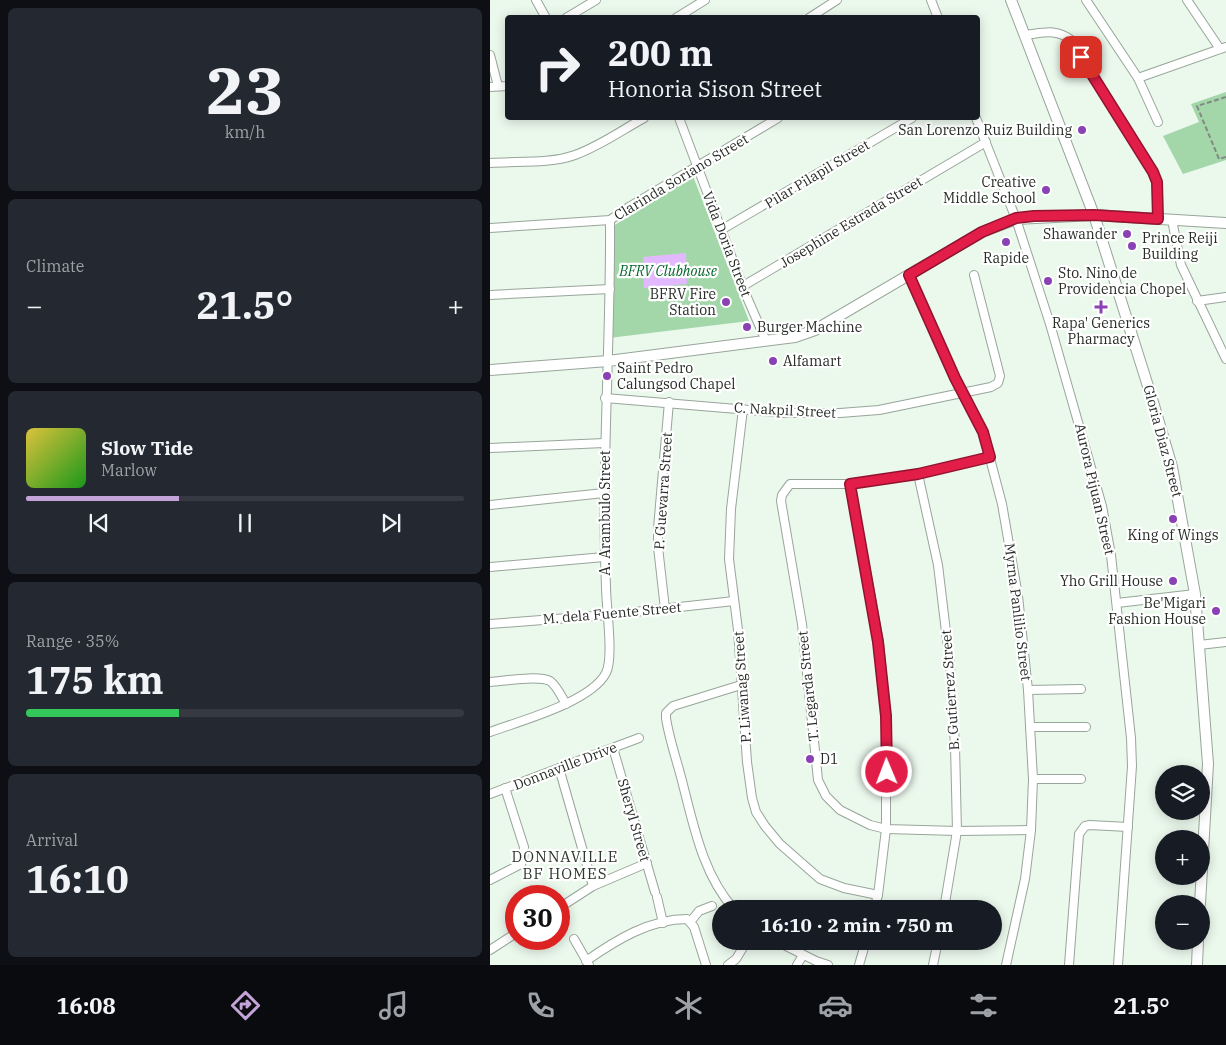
<!DOCTYPE html>
<html lang="en">
<head>
<meta charset="utf-8">
<style>
	:root { --surface:#171b24; --page:#242831; --text:#f1f3f6; --muted:#9ea1a6; --line:#363941; --accent:#c3a3d8 }
	body { margin:0; font-family:"IBM Plex Serif",serif; background:var(--page); color:var(--text); height:100vh; display:flex; flex-direction:column; font-size:19px; white-space:nowrap }
	* { box-sizing:border-box; margin:0 }
	p { font-size:16px; color:var(--muted) }
	.icon { flex:none; width:28px; height:28px; fill:none; stroke:currentColor; stroke-width:2; stroke-linecap:round; stroke-linejoin:round }
	.map { position:relative; flex:1; overflow:hidden }
	.drawer { display:flex; flex-direction:column; gap:8px; padding:8px; background:#0d0f14; width:490px }
	.drawer>* { flex:none }
	.hud { position:absolute; left:15px; top:15px; width:475px; height:105px; border-radius:5px; box-shadow:0 2px 12px #0003; background:#171b24; color:var(--text); overflow:hidden }
	.fabs { position:absolute; left:665px; top:765px; display:grid; gap:10px }
	.fabs a { display:grid; place-items:center; width:55px; height:55px; border-radius:50%; background:var(--surface); box-shadow:0 2px 12px #0003; font-size:25px }
	.speed { position:absolute; left:15px; top:885px; display:flex; gap:10px; font-size:25px; font-weight:700; text-align:center }
	.speed>* { display:grid; place-content:center; width:65px; height:65px; border-radius:50%; background:var(--surface); box-shadow:0 2px 12px #0003; line-height:1 }
	.speed .limit { border:8px solid #d22; background:#fff; color:#111 }
	.pin { position:absolute; display:grid; place-items:center; width:42px; height:42px; color:#fff; margin:-21px; border-radius:10px; box-shadow:0 2px 8px #0006 }
	.me { position:absolute; width:55px; margin:-28px; rotate:359deg; stroke-linejoin:round; filter:drop-shadow(0 0 4px #0008) }
	.turn { display:flex; align-items:center; gap:18px; height:105px; padding:0 20px; font-size:22px }
	.turn .icon { width:65px; height:65px; stroke-width:2.5 }
	.turn b { display:block; font-size:35px; line-height:42px }
	.big { font-size:38px; font-weight:700; line-height:1.1 }
	.drawer .card { flex:1; display:flex; flex-direction:column; justify-content:center; gap:8px; min-width:0; padding:0 18px; border-radius:8px; background:var(--page) }
	.drawer .dial { align-items:center; gap:0 }
	.dial b { font-size:65px; line-height:1 }
	.song { display:flex; align-items:center; gap:15px }
	.cover { width:60px; height:60px; border-radius:8px; background:linear-gradient(135deg,hsl(50 70% 55%),hsl(120 70% 35%)) }
	.played { height:5px; border-radius:2px; background:linear-gradient(90deg,var(--accent) 35%,var(--line) 35%) }
	.keys { display:flex; justify-content:space-around; direction:ltr }
	.heat { display:flex; justify-content:space-between; align-items:center; font-size:28px; direction:ltr }
	.charge { height:8px; border-radius:4px; background:linear-gradient(90deg,#34c759 35%,var(--line) 0) }
	.trip { position:absolute; left:222px; top:900px; width:290px; height:50px; border-radius:25px; background:var(--surface); box-shadow:0 2px 12px #0003; font-weight:700; line-height:50px; text-align:center }
	.tabs { display:flex; height:80px; justify-content:space-around; align-items:center; background:#090b0e; color:var(--muted) }
	.tabs .icon { width:35px; height:35px }
	.tabs .on { color:var(--accent) }
	.tabs b { font-size:22px; color:var(--text) }
	main { display:flex; flex:1; min-height:0 }
	.map>svg:first-child { display:block }
	.green { fill:#a3d7aa }
	.water { fill:#e2b9fe }
	.lines { fill:none; stroke-linecap:round; stroke-linejoin:round }
	.street-casing { stroke:#98a59a; stroke-width:10 }
	.secondary-casing { stroke:#98a59a; stroke-width:12 }
	.path { stroke:#818a82; stroke-width:2; stroke-dasharray:5 2.5; stroke-linecap:butt }
	.street { stroke:#fff; stroke-width:8 }
	.secondary { stroke:#fff; stroke-width:10 }
	.route-casing { stroke:#92132f; stroke-width:12 }
	.route { stroke:#e11d48; stroke-width:9 }
	.poi-dot { fill:#8a41b3; stroke:#fff; stroke-width:2 }
	.labels { text-anchor:middle; dominant-baseline:central; stroke-width:4.5; stroke-linejoin:round; paint-order:stroke }
	.poi-label { font-size:14px; fill:#272c27; stroke:#fff; text-anchor:end }
	.street-label { font-size:14px; fill:#272c27; stroke:#fff }
	.park-label { font-size:14px; font-style:italic; fill:#016627; stroke:#fff }
	.neighbourhood-label { font-size:15px; letter-spacing:1px; fill:#2c372d; stroke:#fff }
</style>
</head>
<body>
<main>
<section class="drawer">
<div class="card dial"><b>23</b><p>km/h</p></div>
<div class="card"><p>Climate</p>
<div class="heat"><a>−</a><b class="big">21.5°</b><a>+</a></div>
</div>
<div class="card">
<div class="song"><i class="cover"></i><div><b>Slow Tide</b><p>Marlow</p></div></div>
<div class="played"></div>
<div class="keys"><svg class="icon" aria-label="previous" viewBox="0 0 24 24"><path d="M18 5L8 12l10 7zM5 5v14"/></svg><svg class="icon" aria-label="pause" viewBox="0 0 24 24"><path d="M8 5v14M16 5v14"/></svg><svg class="icon" aria-label="next" viewBox="0 0 24 24"><path d="M6 5l10 7-10 7zM19 5v14"/></svg></div>
</div>
<div class="card"><p>Range · 35%</p><b class="big">175 km</b><div class="charge"></div></div>
<div class="card"><p>Arrival</p><b class="big">16:10</b></div>
</section>
<div class="map">
<svg width="736" height="965" viewBox="0 0 736 965">
	<rect width="100%" height="100%" fill="#ebf8ec"/>
	<!-- green -->
	<g class="green">
		<path d="M736,92v68l-43,14 -20,-38 36,-14 -8,-18z"/>
		<path d="M203,176l56,145 -140,17 1,-110z"/>
	</g>
	<!-- water -->
	<path class="water" d="M196,253l1,31 -43,4 -1,-31z"/>
	<g class="lines">
		<defs>
			<g id="street">
				<path d="M46,0l10,18"/>
				<path d="M441,0l7,18"/>
				<path d="M596,0l52,78 88,-31"/>
				<path d="M697,0l33,49"/>
				<path d="M76,18l30,-18"/>
				<path d="M186,18l29,-18"/>
				<path d="M319,18l28,-18"/>
				<path d="M535,35c18,-2 31,-7 46,5l82,132 4,10 1,37"/>
				<path d="M0,55l8,31"/>
				<path d="M648,78l20,44"/>
				<path d="M0,87l18,-1"/>
				<path d="M189,118l67,177 20,46"/>
				<path d="M486,118l40,101 34,105 52,182 9,49 20,183 1,28 -14,199"/>
				<path d="M0,163c27,-2 60,1 85,-8 25,-9 47,-25 69,-37"/>
				<path d="M682,220l9,45 45,94"/>
				<path d="M0,228l120,-8 19,-13 149,-89"/>
				<path d="M231,230l191,-112"/>
				<path d="M419,275l53,118 21,39 19,72 16,92 10,94 5,89 -2,51 -6,49 -19,86"/>
				<path d="M253,286l243,-144"/>
				<path d="M0,295l120,-6"/>
				<path d="M707,301l29,-4"/>
				<path d="M115,398l180,15h55l39,-3 112,-23 7,-4 2,-7 -26,-101"/>
				<path d="M253,409l-12,100 -2,50 9,71 9,132 5,36 4,14 9,14 15,18 40,35 24,9 34,7"/>
				<path d="M0,448l114,-5"/>
				<path d="M500,457l-72,17 -68,10h-60l-8,11 -1,6 21,123 16,156 8,16 14,14 30,15 16,4 71,2 74,-1"/>
				<path d="M428,474l20,91 12,100 5,81 2,85 -13,78"/>
				<path d="M360,484l29,158 7,73v114l-8,66 -4,14"/>
				<path d="M0,505l114,-12"/>
				<path d="M0,567l114,-10"/>
				<path d="M627,603l78,-9"/>
				<path d="M175,609l-7,-62v-19l11,-126"/>
				<path d="M0,624l117,-9 127,-14"/>
				<path d="M709,645l27,-3"/>
				<path d="M0,682c14,-1 48,-7 60,-1 7,5 11,15 16,23"/>
				<path d="M538,690l53,-1"/>
				<path d="M540,727h56"/>
				<path d="M0,732c30,-11 101,-30 116,-59 8,-16 0,-66 0,-86 -5,-122 5,-244 4,-367"/>
				<path d="M123,748l42,144"/>
				<path d="M69,768l34,118"/>
				<path d="M543,779h48"/>
				<path d="M0,794l149,-56"/>
				<path d="M0,880l31,-16 2,-5 1,-12 -19,-59"/>
				<path d="M167,897l6,26"/>
				<path d="M69,908l34,-22 54,-23"/>
				<path d="M244,909c-32,-35 -41,-87 -53,-132 -5,-19 -12,-39 -15,-59v-5l7,-7 68,-21"/>
				<path d="M201,921l8,-10 13,-5"/>
				<path d="M84,939l15,26"/>
				<path d="M286,941l40,20 12,4"/>
				<path d="M0,950l26,-17"/>
				<path d="M96,961c30,-21 64,-42 101,-42l7,8 12,38"/>
				<path d="M238,965l8,-6 11,-18"/>
				<path d="M307,965l6,-10"/>
				<path d="M369,965l7,-24"/>
				<path d="M443,965l5,-24"/>
				<path d="M579,965l10,-131 6,-8 5,-1 38,2"/>
			</g>
			<g id="secondary">
				<path d="M521,0l83,215 59,187 19,65 23,127 13,170 -8,140"/>
				<path d="M0,370l118,-9 187,-24 20,-7 167,-98 34,-13 78,-4 132,8"/>
				<path d="M707,965l1,-24"/>
			</g>
		</defs>
		<!-- street casing -->
		<use href="#street" class="street-casing"/>
		<!-- secondary casing -->
		<use href="#secondary" class="secondary-casing"/>
		<!-- path -->
		<path class="path" d="M736,97l-29,9 22,53 7,-2"/>
		<!-- street -->
		<use href="#street" class="street"/>
		<!-- secondary -->
		<use href="#secondary" class="secondary"/>
	</g>
	<g class="lines">
		<defs>
			<path id="route" d="M397,772l-1,-56 -8,-74 -28,-158 68,-10 72,-17 -7,-25 -28,-54 -46,-103 73,-43 34,-14 18,-2 60,-1 64,4 -1,-37 -4,-10 -72,-115"/>
		</defs>
		<!-- route casing -->
		<use href="#route" class="route-casing"/>
		<!-- route -->
		<use href="#route" class="route"/>
	</g>
	<!-- markers -->
	<g class="poi-dot">
		<circle cx="592" cy="130" r="5"/>
		<circle cx="556" cy="190" r="5"/>
		<circle cx="637" cy="234" r="5"/>
		<circle cx="516" cy="242" r="5"/>
		<circle cx="642" cy="246" r="5"/>
		<circle cx="558" cy="281" r="5"/>
		<circle cx="236" cy="302" r="5"/>
		<path d="M608.5 299.5h5v5h5v5h-5v5h-5v-5h-5v-5h5z"/>
		<circle cx="257" cy="327" r="5"/>
		<circle cx="283" cy="361" r="5"/>
		<circle cx="117" cy="376" r="5"/>
		<circle cx="683" cy="519" r="5"/>
		<circle cx="683" cy="581" r="5"/>
		<circle cx="726" cy="611" r="5"/>
		<circle cx="320" cy="759" r="5"/>
	</g>
	<g class="labels">
		<!-- poi labels -->
		<g class="poi-label">
			<text x="582" y="130">San Lorenzo Ruiz Building</text>
			<text x="546" y="182">Creative<tspan x="546" dy="16">Middle School</tspan></text>
			<text x="627" y="234">Shawander</text>
			<text x="652" y="238" text-anchor="start">Prince Reiji<tspan x="652" dy="16">Building</tspan></text>
			<text x="516" y="258" text-anchor="middle">Rapide</text>
			<text x="568" y="273" text-anchor="start">Sto. Nino de<tspan x="568" dy="16">Providencia Chopel</tspan></text>
			<text x="226" y="294">BFRV Fire<tspan x="226" dy="16">Station</tspan></text>
			<text x="611" y="323" text-anchor="middle">Rapa' Generics<tspan x="611" dy="16">Pharmacy</tspan></text>
			<text x="267" y="327" text-anchor="start">Burger Machine</text>
			<text x="293" y="361" text-anchor="start">Alfamart</text>
			<text x="127" y="368" text-anchor="start">Saint Pedro<tspan x="127" dy="16">Calungsod Chapel</tspan></text>
			<text x="683" y="535" text-anchor="middle">King of Wings</text>
			<text x="673" y="581">Yho Grill House</text>
			<text x="716" y="603">Be'Migari<tspan x="716" dy="16">Fashion House</tspan></text>
			<text x="330" y="759" text-anchor="start">D1</text>
		</g>
		<!-- street labels -->
		<g class="street-label">
			<text transform="translate(327 174) rotate(-31)">Pilar Pilapil Street</text>
			<text transform="translate(191 177) rotate(-31)">Clarinda Soriano Street</text>
			<text transform="translate(361 222) rotate(-31)">Josephine Estrada Street</text>
			<text transform="translate(237 244) rotate(69)">Vida Doria Street</text>
			<text transform="translate(295 410) rotate(3)">C. Nakpil Street</text>
			<text transform="translate(673 441) rotate(75)">Gloria Diaz Street</text>
			<text transform="translate(605 489) rotate(77)">Aurora Pijuan Street</text>
			<text transform="translate(173 491) rotate(-86)">P. Guevarra Street</text>
			<text transform="translate(115 513) rotate(-90)">A. Arambulo Street</text>
			<text transform="translate(528 612) rotate(83)">Myrna Panlilio Street</text>
			<text transform="translate(122 613) rotate(-5)">M. dela Fuente Street</text>
			<text transform="translate(318 686) rotate(-96)">T. Legarda Street</text>
			<text transform="translate(252 687) rotate(-94)">P. Liwanag Street</text>
			<text transform="translate(460 690) rotate(-94)">B. Gutierrez Street</text>
			<text transform="translate(75 766) rotate(-21)">Donnaville Drive</text>
			<text transform="translate(144 820) rotate(74)">Sheryl Street</text>
		</g>
		<!-- park labels -->
		<g class="park-label">
			<text x="178" y="271">BFRV Clubhouse</text>
		</g>
		<!-- neighbourhood labels -->
		<g class="neighbourhood-label">
			<text x="75" y="856">DONNAVILLE<tspan x="75" dy="17">BF HOMES</tspan></text>
		</g>
	</g>
</svg>
<div class="fabs">
<a><svg class="icon" aria-label="layers" viewBox="0 0 24 24"><path d="M12 4l9 5-9 5-9-5zM3 14l9 5 9-5"/></svg></a>
<a>+</a>
<a>−</a>
</div>
<div class="speed"><div class="limit">30</div></div>
<div class="pin" style="left:591px;top:57px;background:#d93025"><svg class="icon" aria-label="arrive" viewBox="0 0 24 24"><path d="M6 21V4h12l-3 4 3 4H6"/></svg></div>
<svg class="me" style="left:397px;top:772px" viewBox="-20 -20 40 40"><circle r="17" fill="#e11d48" stroke="#fff" stroke-width="3"/><path d="M0-11L8 9 0 5-8 9z" fill="#fff"/></svg>
<div class="trip">16:10 · 2 min · 750 m</div>
<div class="hud">
<div class="turn"><svg class="icon" aria-label="right" viewBox="0 0 24 24"><path d="M7 20v-9h11M14 6l5 5-5 5"/></svg><div><b>200 m</b>Honoria Sison Street</div></div>
</div>
</div>
</main>
<nav class="tabs">
<b>16:08</b>
<svg class="icon on" aria-label="directions" viewBox="0 0 24 24"><path d="M12 3l9 9-9 9-9-9zM9 14v-3h6M13 9l2 2-2 2"/></svg>
<svg class="icon" aria-label="music" viewBox="0 0 24 24"><path d="M9 18V5l10-2v13"/><circle cx="6" cy="18" r="3"/><circle cx="16" cy="16" r="3"/></svg>
<svg class="icon" aria-label="phone" viewBox="0 0 24 24"><path d="M5 4h4l2 5-3 2q2 4 5 5l2-3 5 2v4C11 20 4 13 5 4z"/></svg>
<svg class="icon" aria-label="climate" viewBox="0 0 24 24"><path d="M12 3v18M4 7l16 10M4 17L20 7"/></svg>
<svg class="icon" aria-label="car" viewBox="0 0 24 24"><path d="M5 17H2v-5l4-1 3-4h7l3 4 3 1v5h-3M9 17h6M6 11h13"/><circle cx="7" cy="17" r="2"/><circle cx="17" cy="17" r="2"/></svg>
<svg class="icon" aria-label="filters" viewBox="0 0 24 24"><path d="M4 7h16M4 17h16"/><circle cx="9" cy="7" r="2"/><circle cx="15" cy="17" r="2"/></svg>
<b>21.5°</b>
</nav>
</body>
</html>
